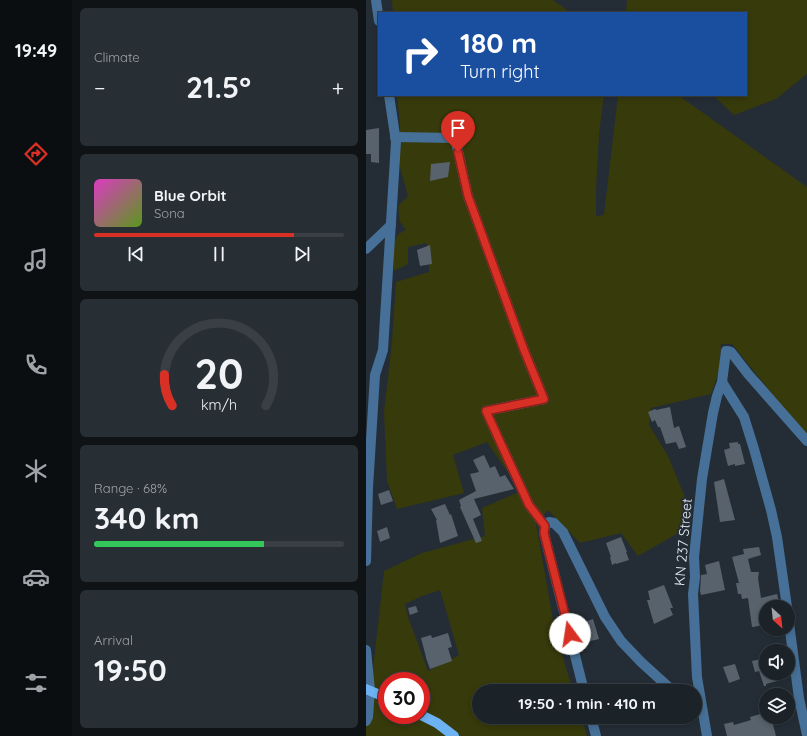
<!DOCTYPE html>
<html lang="en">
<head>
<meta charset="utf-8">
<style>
	:root { --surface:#1b2228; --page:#282f34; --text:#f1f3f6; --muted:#a0a4a8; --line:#393f45; --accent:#d93025 }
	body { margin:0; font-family:Quicksand,sans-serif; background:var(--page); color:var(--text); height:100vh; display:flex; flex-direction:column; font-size:15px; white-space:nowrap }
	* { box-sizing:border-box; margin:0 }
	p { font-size:13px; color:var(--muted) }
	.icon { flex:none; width:22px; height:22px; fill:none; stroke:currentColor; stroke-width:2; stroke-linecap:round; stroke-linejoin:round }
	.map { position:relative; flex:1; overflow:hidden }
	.sheet { display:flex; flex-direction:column; gap:8px; padding:8px; background:#0f1316; width:294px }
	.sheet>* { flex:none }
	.top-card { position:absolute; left:12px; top:12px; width:369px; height:84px; border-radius:0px; box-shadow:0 2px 6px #0003,0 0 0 1px var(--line); background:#1a4fa0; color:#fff; overflow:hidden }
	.needle { width:26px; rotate:153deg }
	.tools { position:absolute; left:393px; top:600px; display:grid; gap:8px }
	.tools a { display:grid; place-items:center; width:36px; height:36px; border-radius:50%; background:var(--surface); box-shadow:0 2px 6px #0003,0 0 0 1px var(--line); font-size:20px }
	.speed { position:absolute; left:12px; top:672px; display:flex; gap:8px; font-size:20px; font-weight:700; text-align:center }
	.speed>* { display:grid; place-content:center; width:52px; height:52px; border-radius:50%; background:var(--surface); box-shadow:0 2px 6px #0003,0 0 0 1px var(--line); line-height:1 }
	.speed .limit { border:6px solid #d22; background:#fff; color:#111 }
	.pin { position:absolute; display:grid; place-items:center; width:34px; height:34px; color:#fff; margin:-41px -17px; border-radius:50% 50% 50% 0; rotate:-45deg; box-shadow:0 0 4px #0007 }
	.pin .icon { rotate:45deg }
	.me { position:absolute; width:44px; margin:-22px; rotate:346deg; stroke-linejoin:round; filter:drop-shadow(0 0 3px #0008) }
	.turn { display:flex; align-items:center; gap:14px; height:84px; padding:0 16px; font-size:18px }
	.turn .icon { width:52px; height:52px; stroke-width:2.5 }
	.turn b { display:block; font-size:28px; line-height:34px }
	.big { font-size:30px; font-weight:800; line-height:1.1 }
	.sheet .card { flex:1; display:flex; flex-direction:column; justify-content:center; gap:6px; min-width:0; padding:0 14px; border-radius:6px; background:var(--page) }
	.sheet .dial { align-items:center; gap:0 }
	.dial svg { height:104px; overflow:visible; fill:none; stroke:var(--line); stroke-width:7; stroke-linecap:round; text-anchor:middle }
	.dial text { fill:var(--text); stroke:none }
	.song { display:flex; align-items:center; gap:12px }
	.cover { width:48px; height:48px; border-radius:6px; background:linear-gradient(135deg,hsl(310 70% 55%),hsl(90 70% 35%)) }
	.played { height:4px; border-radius:2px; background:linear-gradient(90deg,var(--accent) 80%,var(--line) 80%) }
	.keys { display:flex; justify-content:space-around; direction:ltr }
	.heat { display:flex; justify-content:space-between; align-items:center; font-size:22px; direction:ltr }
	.charge { height:6px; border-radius:3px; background:linear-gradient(90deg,#34c759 68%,var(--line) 0) }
	.trip { position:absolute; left:106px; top:684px; width:230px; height:40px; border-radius:20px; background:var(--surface); box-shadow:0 2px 6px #0003,0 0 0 1px var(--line); font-weight:800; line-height:40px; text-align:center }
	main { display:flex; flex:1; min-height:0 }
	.menu { display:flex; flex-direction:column; width:72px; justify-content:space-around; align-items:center; background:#0b0e10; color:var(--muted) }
	.menu .icon { width:28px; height:28px }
	.menu .on { color:var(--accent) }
	.menu b { font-size:18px; color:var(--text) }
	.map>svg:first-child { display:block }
	.green { fill:#373a0b; fill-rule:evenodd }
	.building { fill:#58626c }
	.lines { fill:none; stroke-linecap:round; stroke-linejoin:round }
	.minor { stroke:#467097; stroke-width:10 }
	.major { stroke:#6db2f2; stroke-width:10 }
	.route-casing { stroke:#8d1f18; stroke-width:10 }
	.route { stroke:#d93025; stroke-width:7 }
	.labels { text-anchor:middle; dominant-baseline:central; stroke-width:4; stroke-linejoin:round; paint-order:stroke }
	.street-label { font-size:14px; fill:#e6ecf2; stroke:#242d36 }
</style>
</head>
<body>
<main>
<nav class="menu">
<b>19:49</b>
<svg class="icon on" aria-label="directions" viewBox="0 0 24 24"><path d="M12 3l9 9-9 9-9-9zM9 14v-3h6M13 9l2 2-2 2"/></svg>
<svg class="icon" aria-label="music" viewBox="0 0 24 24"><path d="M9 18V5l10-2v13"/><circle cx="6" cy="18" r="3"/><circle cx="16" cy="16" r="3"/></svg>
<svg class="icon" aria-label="phone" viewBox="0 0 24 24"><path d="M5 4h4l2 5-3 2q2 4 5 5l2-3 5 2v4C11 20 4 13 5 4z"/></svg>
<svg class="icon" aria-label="climate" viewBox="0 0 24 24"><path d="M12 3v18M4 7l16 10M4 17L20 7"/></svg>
<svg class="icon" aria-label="car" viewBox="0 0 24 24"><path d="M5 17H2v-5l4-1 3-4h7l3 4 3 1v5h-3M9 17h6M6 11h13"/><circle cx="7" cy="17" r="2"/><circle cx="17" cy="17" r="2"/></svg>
<svg class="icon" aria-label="filters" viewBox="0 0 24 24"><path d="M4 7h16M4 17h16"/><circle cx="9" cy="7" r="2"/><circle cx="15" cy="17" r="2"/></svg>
</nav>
<section class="sheet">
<div class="card"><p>Climate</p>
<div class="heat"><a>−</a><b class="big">21.5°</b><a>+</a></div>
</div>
<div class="card">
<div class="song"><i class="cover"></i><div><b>Blue Orbit</b><p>Sona</p></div></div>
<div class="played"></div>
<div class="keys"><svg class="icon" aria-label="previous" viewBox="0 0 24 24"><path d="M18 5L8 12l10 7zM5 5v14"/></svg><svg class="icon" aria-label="pause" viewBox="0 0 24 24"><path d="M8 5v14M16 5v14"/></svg><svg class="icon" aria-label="next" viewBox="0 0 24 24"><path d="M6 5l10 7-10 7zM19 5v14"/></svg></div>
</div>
<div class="card dial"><svg viewBox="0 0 100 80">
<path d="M14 69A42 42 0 1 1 86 69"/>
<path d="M14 69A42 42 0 0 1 8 45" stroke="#d93025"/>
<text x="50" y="56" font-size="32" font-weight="700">20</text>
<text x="50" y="72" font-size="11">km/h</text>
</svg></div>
<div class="card"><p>Range · 68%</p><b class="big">340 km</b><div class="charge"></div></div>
<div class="card"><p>Arrival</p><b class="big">19:50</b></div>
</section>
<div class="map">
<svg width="441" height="736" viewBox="0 0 441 736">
	<rect width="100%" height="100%" fill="#242d36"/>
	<!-- green -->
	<g class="green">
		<path d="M26,0h161l18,13h-178z"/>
		<path d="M261,0h180v74l-31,25 -42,16 -21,-20h33v-82h-118l-2,-2z"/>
		<path d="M31,95h207l-5,39 -3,55v27l8,-1 14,-120h60l129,92v250l-75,-93h-11l-2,27 -8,23 -60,14 -2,17 19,31 17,41 2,31 -49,28 -17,-23 -41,10 -32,-33 -12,14 19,107 18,60h-94v26h102l6,19h-221v-33l3,2 15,-134 38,-18 63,-17 -3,-28 39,-17 -34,-49 -34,13 11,38 -67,16 -10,-28 -3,-70 8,-69 4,-60 33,-10v-21l-3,-8 -18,4v17l-14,7v-28l4,-9 8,-4 -6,-8 -2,-16 10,-10 -9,-32 1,-39zM74,590l19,65 -31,16 -20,-54 -3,-13 17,-8zM21,681h34v34h-34z"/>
	</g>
	<!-- building -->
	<g class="building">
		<path d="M13,128v35l-8,-1v-8h-5v-24z"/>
		<path d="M84,162l-2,15 -18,4 1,-17z"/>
		<path d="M64,245l2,19 -12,2 -3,-16z"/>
		<path d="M304,407l4,21 5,-2 7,21 -7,2 -3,-7 -10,2 -6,-17h-2l-3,-7 -3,2 -4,-10 7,-3 1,1z"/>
		<path d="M372,442v2h2l5,20 -10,2v-2l-7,2 -4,-16 6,-2 -1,-5z"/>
		<path d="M118,455l6,13 5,-2 5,11 5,-2 9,14 -40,10 7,16 -8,4 9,22 -6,2 -16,-36 1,-1 -2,-6 17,-9 -6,-17 9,-2 -6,-12z"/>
		<path d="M358,479l11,41 -15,2 -6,-40z"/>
		<path d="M23,490l4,11 -12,4 -3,-11z"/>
		<path d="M79,504l5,11 1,-1 7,22 -18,7 -4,-23h1l-6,-11z"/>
		<path d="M21,527l3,11 -10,4 -3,-11z"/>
		<path d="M255,537l6,15h-1l3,8 -13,4v-1l-4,2 -2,-8h1l-5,-14z"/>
		<path d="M393,547l2,8 -13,4 3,13h8l-1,6 3,20 16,-4 2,8 -13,3v20l-14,2 -4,-29 -6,1 -1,-5h-3l-2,-11h3l-7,-26 12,-3 -1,-5z"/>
		<path d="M353,561l6,29 -24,5 -1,-4 1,-16 6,-1 -2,-9z"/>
		<path d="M298,585l9,23h-3l3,7 -19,9 -7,-24h3l-2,-9z"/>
		<path d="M50,606l2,6 -8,3 -2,-7z"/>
		<path d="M227,619l6,20 -13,3 -6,-18z"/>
		<path d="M82,633l4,14 -4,1 4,13 -22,8 -4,-11v-1l-5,-19 10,-3 1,3z"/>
		<path d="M400,658v15h6l1,2 2,-1 2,7 -11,3v2h-2l-5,-15 -4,1 -3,-11z"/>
		<path d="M369,664l5,15 -11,4 -6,-16z"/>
		<path d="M398,713l1,1 1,-1v4h5l5,19h-49l-3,-12 9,-2 1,3 17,-5 -1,-3z"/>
	</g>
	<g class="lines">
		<!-- minor -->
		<g class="minor">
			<path d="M10,0l3,21"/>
			<path d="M29,137l60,1 13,58 56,154 20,49 -58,12 43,94 16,21"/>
			<path d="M0,249l25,-24"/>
			<path d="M356,382l22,35 10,32 17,61 6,27 10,70"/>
			<path d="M0,561l2,-73 7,-113 8,-25 13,-208 -7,-47"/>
			<path d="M422,616l11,82 8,37"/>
			<path d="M0,650l4,40 -2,27 -2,4"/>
			<path d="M218,691l-40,-158 1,-7 4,-4 5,1 9,9 42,85 16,24 20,21 32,29"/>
			<path d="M225,717l5,19"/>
			<path d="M341,736l-10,-59 -4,-83 2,-17 -1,-20 8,-78 11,-66 4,-17 5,-14 4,-31h2l3,1 17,22 59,67"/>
		</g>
		<!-- major -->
		<g class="major">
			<path d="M0,689l21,9"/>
			<path d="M55,715l16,8 17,13"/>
		</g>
	</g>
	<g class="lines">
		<defs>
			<path id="route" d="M92,152l10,44 56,154 20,49 -58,12 43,94 16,21 -1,7 26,101"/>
		</defs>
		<!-- route casing -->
		<use href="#route" class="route-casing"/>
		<!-- route -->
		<use href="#route" class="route"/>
	</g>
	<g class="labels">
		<!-- street labels -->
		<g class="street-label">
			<text transform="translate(317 542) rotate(-85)">KN 237 Street</text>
		</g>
	</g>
</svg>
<div class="tools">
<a><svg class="needle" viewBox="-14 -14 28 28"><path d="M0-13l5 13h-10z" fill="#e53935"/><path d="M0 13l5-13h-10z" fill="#a0a4a8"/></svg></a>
<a><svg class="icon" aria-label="sound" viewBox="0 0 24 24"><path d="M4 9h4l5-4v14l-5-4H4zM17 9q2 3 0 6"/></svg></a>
<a><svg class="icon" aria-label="layers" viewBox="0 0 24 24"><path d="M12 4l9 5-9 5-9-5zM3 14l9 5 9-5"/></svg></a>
</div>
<div class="speed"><div class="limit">30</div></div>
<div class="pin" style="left:92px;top:152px;background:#d93025"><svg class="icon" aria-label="arrive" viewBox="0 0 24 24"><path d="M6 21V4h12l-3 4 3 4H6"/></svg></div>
<svg class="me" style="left:204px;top:634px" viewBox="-20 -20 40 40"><circle r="19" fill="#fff"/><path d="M0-13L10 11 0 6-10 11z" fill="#d93025"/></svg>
<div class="trip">19:50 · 1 min · 410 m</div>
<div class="top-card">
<div class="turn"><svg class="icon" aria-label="right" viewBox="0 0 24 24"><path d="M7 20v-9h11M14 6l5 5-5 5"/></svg><div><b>180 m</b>Turn right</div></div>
</div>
</div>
</main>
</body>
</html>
